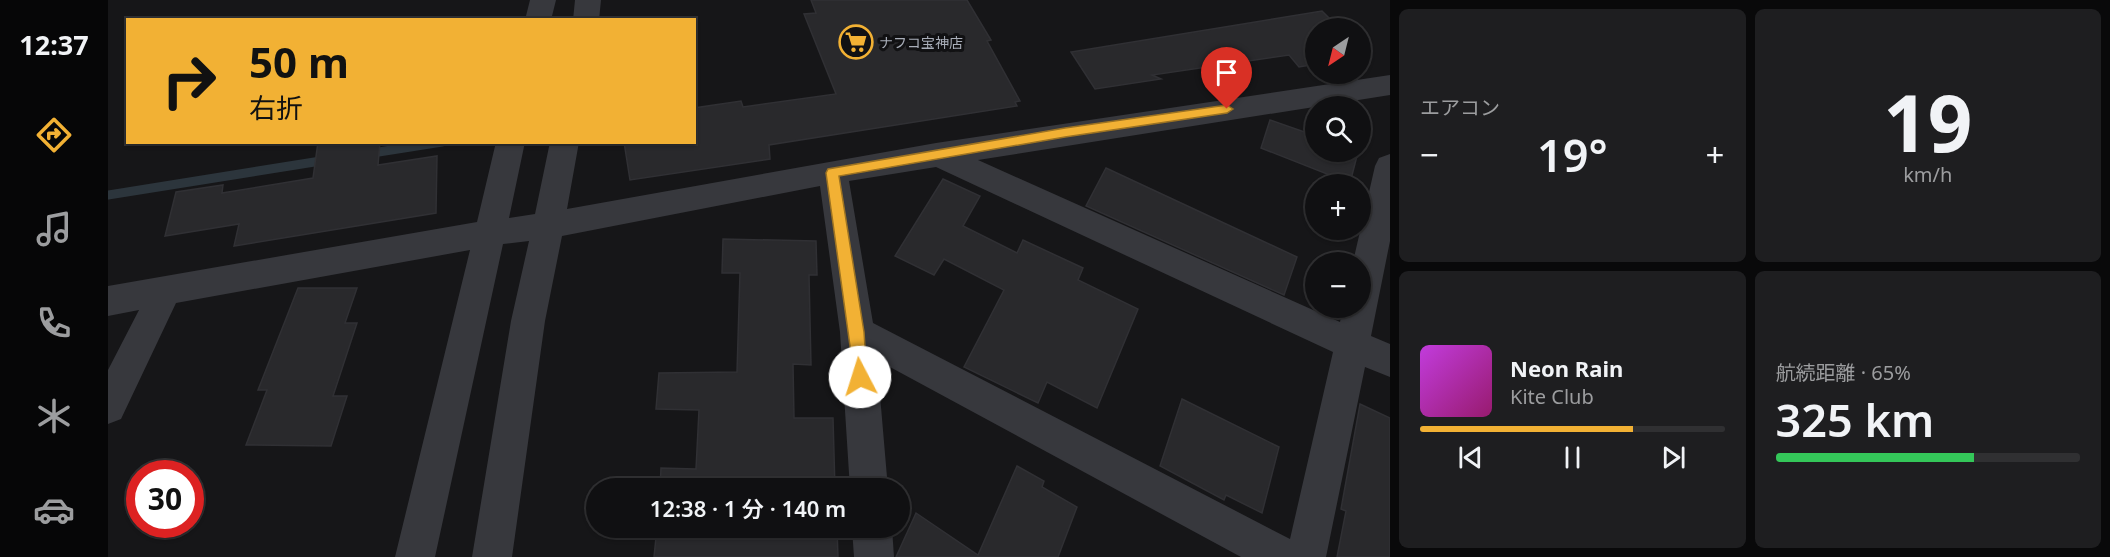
<!DOCTYPE html>
<html lang="ja">
<head>
<meta charset="utf-8">
<style>
	:root { --surface:#101012; --page:#1e1e20; --text:#f1f3f6; --muted:#9c9d9f; --line:#303032; --accent:#f2b134 }
	body { margin:0; font-family:"Noto Sans","Noto Sans JP",sans-serif; background:var(--page); color:var(--text); height:100vh; display:flex; flex-direction:column; font-size:22px; white-space:nowrap }
	* { box-sizing:border-box; margin:0 }
	p { font-size:20px; color:var(--muted) }
	.icon { flex:none; width:33px; height:33px; fill:none; stroke:currentColor; stroke-width:2; stroke-linecap:round; stroke-linejoin:round }
	.map { position:relative; flex:1; overflow:hidden }
	.side { display:flex; flex-direction:column; gap:9px; padding:9px; background:#09090a; width:720px }
	.side>* { flex:none }
	.guide { position:absolute; left:18px; top:18px; width:570px; height:126px; border-radius:0px; box-shadow:0 2px 4px #0004,0 0 0 2px var(--line); background:#f2b134; color:#111; overflow:hidden }
	.needle { width:39px; rotate:215deg }
	.buttons { position:absolute; left:1197px; top:18px; display:grid; gap:12px }
	.buttons a { display:grid; place-items:center; width:66px; height:66px; border-radius:50%; background:var(--surface); box-shadow:0 2px 4px #0004,0 0 0 2px var(--line); font-size:30px }
	.speed { position:absolute; left:18px; top:460px; display:flex; gap:12px; font-size:30px; font-weight:700; text-align:center }
	.speed>* { display:grid; place-content:center; width:78px; height:78px; border-radius:50%; background:var(--surface); box-shadow:0 2px 4px #0004,0 0 0 2px var(--line); line-height:1 }
	.speed .limit { border:9px solid #d22; background:#fff; color:#111 }
	.pin { position:absolute; display:grid; place-items:center; width:51px; height:51px; color:#fff; margin:-62px -26px; border-radius:50% 50% 50% 0; rotate:-45deg; box-shadow:0 0 6px #0007 }
	.pin .icon { rotate:45deg }
	.me { position:absolute; width:66px; margin:-33px; rotate:355deg; stroke-linejoin:round; filter:drop-shadow(0 0 4px #0008) }
	.turn { display:flex; align-items:center; gap:21px; height:126px; padding:0 24px; font-size:27px }
	.turn .icon { width:78px; height:78px; stroke-width:2.5 }
	.turn b { display:block; font-size:42px; line-height:51px }
	.big { font-size:45px; font-weight:600; line-height:1.1 }
	.side .widget { flex:1; display:flex; flex-direction:column; justify-content:center; gap:9px; min-width:0; padding:0 21px; border-radius:9px; background:var(--page) }
	.side .dial { align-items:center; gap:0 }
	.dial b { font-size:78px; line-height:1 }
	.song { display:flex; align-items:center; gap:18px }
	.cover { width:72px; height:72px; border-radius:9px; background:linear-gradient(135deg,hsl(290 70% 55%),hsl(320 70% 35%)) }
	.played { height:6px; border-radius:3px; background:linear-gradient(90deg,var(--accent) 70%,var(--line) 70%) }
	.keys { display:flex; justify-content:space-around; direction:ltr }
	.heat { display:flex; justify-content:space-between; align-items:center; font-size:33px; direction:ltr }
	.charge { height:9px; border-radius:4px; background:linear-gradient(90deg,#34c759 65%,var(--line) 0) }
	.side .tiles { flex:1; display:grid; gap:9px; grid-template-columns:repeat(2,1fr) }
	.trip { position:absolute; left:478px; top:478px; width:324px; height:60px; border-radius:30px; background:var(--surface); box-shadow:0 2px 4px #0004,0 0 0 2px var(--line); font-weight:600; line-height:60px; text-align:center }
	main { display:flex; flex:1; min-height:0 }
	.tab-bar { display:flex; flex-direction:column; width:108px; justify-content:space-around; align-items:center; background:#060607; color:var(--muted) }
	.tab-bar .icon { width:42px; height:42px }
	.tab-bar .active { color:var(--accent) }
	.tab-bar b { font-size:27px; color:var(--text) }
	.map>svg:first-child { display:block }
	.lines { fill:none; stroke-linecap:round; stroke-linejoin:round }
	.stream { stroke:#2c353c; stroke-width:9 }
	.building { fill:#29292c; stroke:#303034; stroke-width:1.5 }
	.minor { fill:#37383d; fill-rule:evenodd }
	.route { fill:#f2b134; stroke:#9d7322; stroke-width:1.5 }
	.labels { text-anchor:middle; dominant-baseline:central; stroke-width:6; stroke-linejoin:round; paint-order:stroke }
	.far-poi-label { font-size:14px; fill:#a8adb8; stroke:#111113; text-anchor:start }
</style>
</head>
<body>
<main>
<nav class="tab-bar">
<b>12:37</b>
<svg class="icon active" aria-label="directions" viewBox="0 0 24 24"><path d="M12 3l9 9-9 9-9-9zM9 14v-3h6M13 9l2 2-2 2"/></svg>
<svg class="icon" aria-label="music" viewBox="0 0 24 24"><path d="M9 18V5l10-2v13"/><circle cx="6" cy="18" r="3"/><circle cx="16" cy="16" r="3"/></svg>
<svg class="icon" aria-label="phone" viewBox="0 0 24 24"><path d="M5 4h4l2 5-3 2q2 4 5 5l2-3 5 2v4C11 20 4 13 5 4z"/></svg>
<svg class="icon" aria-label="climate" viewBox="0 0 24 24"><path d="M12 3v18M4 7l16 10M4 17L20 7"/></svg>
<svg class="icon" aria-label="car" viewBox="0 0 24 24"><path d="M5 17H2v-5l4-1 3-4h7l3 4 3 1v5h-3M9 17h6M6 11h13"/><circle cx="7" cy="17" r="2"/><circle cx="17" cy="17" r="2"/></svg>
</nav>
<div class="map">
<svg width="1282" height="557" viewBox="0 0 1282 557">
	<rect width="100%" height="100%" fill="#161618"/>
	<g class="lines">
		<!-- stream -->
		<g class="stream">
			<path d="M258,154l76,-12"/>
			<path d="M0,195l219,-35"/>
		</g>
	</g>
	<!-- building -->
	<g class="building">
		<path d="M703,0h156l24,40 -4,1 33,60 -5,1 2,4 -248,39 1,14 -140,21 -6,-38h70v-34l47,-7 2,6 93,-13 -32,-80 12,-1z"/>
		<path d="M1214,11l17,17h-23v36l-17,3 -10,-12 -137,20 9,4 -66,10 -24,-37z"/>
		<path d="M1162,120l46,16v16h42l-8,31 -89,-35z"/>
		<path d="M210,142h62l-2,23 59,-9 -1,57 -202,33 5,-22 -74,12 11,-44 47,-7 -1,8 91,-15z"/>
		<path d="M998,168l191,89 -13,38 -198,-89z"/>
		<path d="M835,179l37,17 -17,30 54,27 6,-13 60,28 -5,12 60,29 -41,99 -50,-26 -9,21 -74,-36 40,-77 -60,-31 -10,16 -39,-19z"/>
		<path d="M615,239l93,2 1,34h-8l2,90 -18,-1 1,54h39l2,71h-175l1,-21 35,1 3,-59 -43,-1 3,-36 78,-1 3,-99h-18z"/>
		<path d="M190,288h59l-12,35h12l-24,73h14l-16,50 -85,-1 21,-55h-9z"/>
		<path d="M1074,399l97,48 -17,66 -36,-18 -2,5 -64,-34z"/>
		<path d="M1252,404l30,14v139h-53l9,-46 -5,-2z"/>
		<path d="M909,466l27,15 -2,6 35,20 -19,50h-162l20,-44 62,42z"/>
		<path d="M549,528h180l1,29h-184z"/>
	</g>
	<g class="lines">
		<!-- minor -->
		<g class="minor">
			<path d="M422,0h26l-5,20h-26z"/>
			<path d="M467,0h26l-2,20h-26z"/>
			<path d="M1282,75v20l-412,65 362,162 3,-14h17v-46h-7l22,-96 4,-8 11,-4v87l-19,95 19,8v33l-25,-10 -39,190h-85l-364,-197 11,129h-38l-10,-157 -20,-146 -258,50 -17,85 -33,236h-40l39,-236 18,-80 -26,3 -68,313h-40l75,-307 -294,53 -55,116 -13,5v-54l31,-60 -31,6v-30l369,-64 19,-80h29l-16,76 26,-4 15,-72h29l-12,67 369,-66zM828,167l397,185 -43,187 -417,-216 -24,-142z"/>
			<path d="M744,528h40l2,29h-40z"/>
		</g>
	</g>
	<!-- route -->
	<path class="route" d="M1119,105l6,4 -6,4 -162,24 -226,39 25,156 3,45 -2,5h-10l-29,-209 2,-4 237,-41z"/>
	<!-- icons -->
	<defs>
		<symbol id="supermarket-ring" viewBox="-11 -11 22 22"><circle r="9.5" fill="#111113" stroke="#f2b134" stroke-width="1.5"/><path d="M-6-5.5h2.5l.6 2H6L4.5 2H-2.5L-4.4-4H-6ZM-1.5 3.2a1.3 1.3 0 1 0 .1 0ZM3 3.2a1.3 1.3 0 1 0 .1 0Z" fill="#f2b134"/></symbol>
	</defs>
	<g fill-rule="evenodd">
		<use href="#supermarket-ring" x="729" y="23" width="38" height="38"/>
	</g>
	<g class="labels">
		<!-- far-poi labels -->
		<g class="far-poi-label">
			<text x="771" y="42">ナフコ宝神店</text>
		</g>
	</g>
</svg>
<div class="buttons">
<a><svg class="needle" viewBox="-14 -14 28 28"><path d="M0-13l5 13h-10z" fill="#e53935"/><path d="M0 13l5-13h-10z" fill="#9c9d9f"/></svg></a>
<a><svg class="icon" aria-label="search" viewBox="0 0 24 24"><circle cx="10" cy="10" r="6"/><path d="M15 15l6 6"/></svg></a>
<a>+</a>
<a>−</a>
</div>
<div class="speed"><div class="limit">30</div></div>
<div class="pin" style="left:1119px;top:109px;background:#d93025"><svg class="icon" aria-label="arrive" viewBox="0 0 24 24"><path d="M6 21V4h12l-3 4 3 4H6"/></svg></div>
<svg class="me" style="left:752px;top:377px" viewBox="-20 -20 40 40"><circle r="19" fill="#fff"/><path d="M0-13L10 11 0 6-10 11z" fill="#f2b134"/></svg>
<div class="trip">12:38 · 1 分 · 140 m</div>
<div class="guide">
<div class="turn"><svg class="icon" aria-label="right" viewBox="0 0 24 24"><path d="M7 20v-9h11M14 6l5 5-5 5"/></svg><div><b>50 m</b>右折</div></div>
</div>
</div>
<section class="side">
<div class="tiles">
<div class="widget"><p>エアコン</p>
<div class="heat"><a>−</a><b class="big">19°</b><a>+</a></div>
</div>
<div class="widget dial"><b>19</b><p>km/h</p></div>
<div class="widget">
<div class="song"><i class="cover"></i><div><b>Neon Rain</b><p>Kite Club</p></div></div>
<div class="played"></div>
<div class="keys"><svg class="icon" aria-label="previous" viewBox="0 0 24 24"><path d="M18 5L8 12l10 7zM5 5v14"/></svg><svg class="icon" aria-label="pause" viewBox="0 0 24 24"><path d="M8 5v14M16 5v14"/></svg><svg class="icon" aria-label="next" viewBox="0 0 24 24"><path d="M6 5l10 7-10 7zM19 5v14"/></svg></div>
</div>
<div class="widget"><p>航続距離 · 65%</p><b class="big">325 km</b><div class="charge"></div></div>
</div>
</section>
</main>
</body>
</html>
